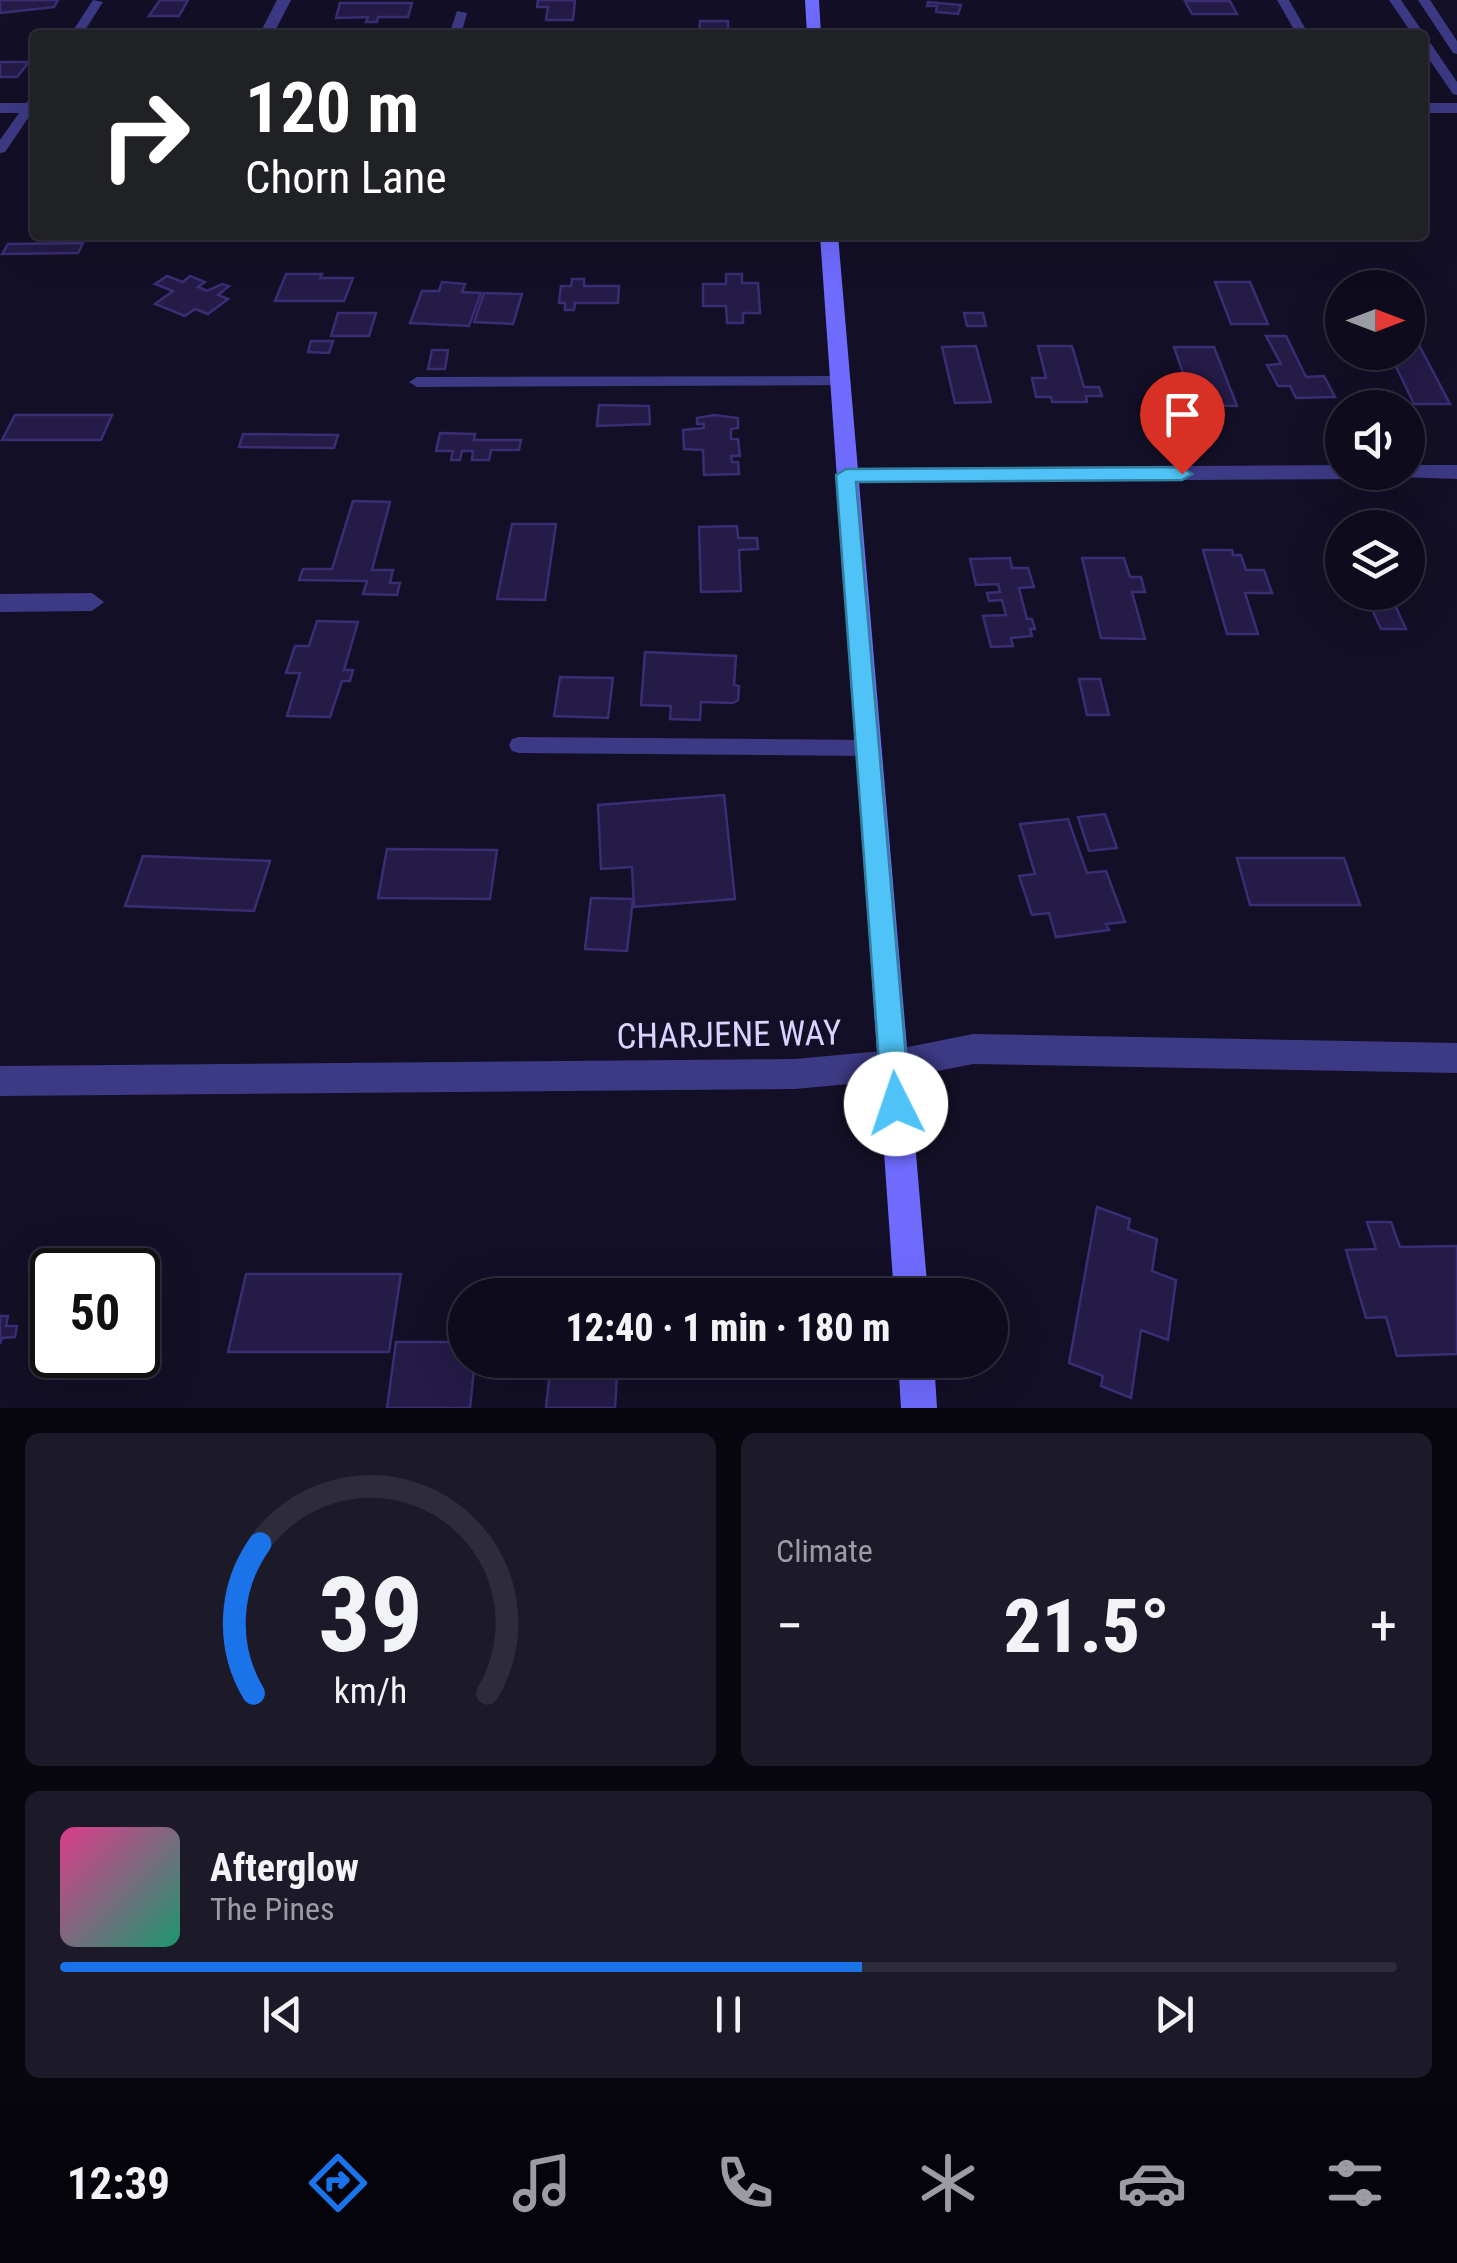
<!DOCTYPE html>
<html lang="en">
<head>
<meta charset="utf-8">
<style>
	:root { --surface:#0e0b1c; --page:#1c1929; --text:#f1f3f6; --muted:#9b9ba3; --line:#2e2b3b; --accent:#1a73e8 }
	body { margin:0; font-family:"Roboto Condensed",sans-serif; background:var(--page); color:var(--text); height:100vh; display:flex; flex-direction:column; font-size:38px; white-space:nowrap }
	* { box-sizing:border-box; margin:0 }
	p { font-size:32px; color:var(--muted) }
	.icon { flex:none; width:55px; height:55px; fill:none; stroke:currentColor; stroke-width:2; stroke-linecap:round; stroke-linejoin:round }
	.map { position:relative; height:1408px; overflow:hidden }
	.side { display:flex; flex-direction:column; gap:25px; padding:25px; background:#08060f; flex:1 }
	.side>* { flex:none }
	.top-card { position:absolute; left:30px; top:30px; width:1398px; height:210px; border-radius:10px; box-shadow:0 10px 40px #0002,0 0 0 2px var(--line); background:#202124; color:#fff; overflow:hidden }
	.needle { width:65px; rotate:90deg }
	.controls { position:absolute; left:1325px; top:270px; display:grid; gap:20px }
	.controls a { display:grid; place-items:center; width:100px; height:100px; border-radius:50%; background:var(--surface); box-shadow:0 10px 40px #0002,0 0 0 2px var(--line); font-size:50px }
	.speed { position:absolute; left:30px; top:1248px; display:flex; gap:20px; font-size:50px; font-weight:700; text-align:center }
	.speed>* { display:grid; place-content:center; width:130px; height:130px; border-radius:50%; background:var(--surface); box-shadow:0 10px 40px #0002,0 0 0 2px var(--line); line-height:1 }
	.speed .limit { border:5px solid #111; border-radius:15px; background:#fff; color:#111 }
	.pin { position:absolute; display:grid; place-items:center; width:85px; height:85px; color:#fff; margin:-102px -42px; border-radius:50% 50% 50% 0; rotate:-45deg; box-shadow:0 0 10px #0007 }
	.pin .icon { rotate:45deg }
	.me { position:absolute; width:110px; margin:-55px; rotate:356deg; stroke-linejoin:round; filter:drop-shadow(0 0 8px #0008) }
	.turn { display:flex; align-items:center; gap:35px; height:210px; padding:0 50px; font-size:45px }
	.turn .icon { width:130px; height:130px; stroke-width:2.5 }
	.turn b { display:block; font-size:70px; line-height:85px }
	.big { font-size:75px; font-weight:800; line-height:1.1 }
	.side .widget { flex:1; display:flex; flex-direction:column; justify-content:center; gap:15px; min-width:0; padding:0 35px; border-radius:15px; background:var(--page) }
	.side .dial { align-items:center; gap:0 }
	.dial svg { height:260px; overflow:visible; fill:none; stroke:var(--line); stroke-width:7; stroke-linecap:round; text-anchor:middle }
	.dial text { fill:var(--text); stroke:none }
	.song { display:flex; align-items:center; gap:30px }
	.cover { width:120px; height:120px; border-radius:15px; background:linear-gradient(135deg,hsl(330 70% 55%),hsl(160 70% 35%)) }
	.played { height:10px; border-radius:5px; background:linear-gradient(90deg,var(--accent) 60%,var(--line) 60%) }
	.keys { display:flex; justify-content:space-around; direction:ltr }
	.heat { display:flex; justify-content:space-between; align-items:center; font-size:55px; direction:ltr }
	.side .tiles { flex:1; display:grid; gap:25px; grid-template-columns:1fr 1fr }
	.widget:last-child { grid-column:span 2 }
	.trip { position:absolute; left:448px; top:1278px; width:560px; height:100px; border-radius:50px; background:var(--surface); box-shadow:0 10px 40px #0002,0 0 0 2px var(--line); font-weight:800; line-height:100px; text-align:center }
	.menu { display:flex; height:160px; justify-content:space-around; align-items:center; background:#06040b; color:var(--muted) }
	.menu .icon { width:70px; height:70px }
	.menu .current { color:var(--accent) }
	.menu b { font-size:45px; color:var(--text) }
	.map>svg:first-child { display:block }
	.building { fill:#241b47; stroke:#3b2d73; stroke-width:2.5 }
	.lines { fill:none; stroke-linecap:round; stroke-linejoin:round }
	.service { fill:#3d3a85; fill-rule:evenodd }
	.minor { fill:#3d3a85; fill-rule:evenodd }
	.secondary { fill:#6f6bff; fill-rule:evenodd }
	.route { fill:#4fc3f7; stroke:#337fa1; stroke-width:2.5 }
	.labels { text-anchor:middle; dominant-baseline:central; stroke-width:10; stroke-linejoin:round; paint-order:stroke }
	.near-street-label { font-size:35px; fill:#d9d4ff; stroke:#130f26 }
</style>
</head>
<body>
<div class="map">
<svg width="1457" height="1408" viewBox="0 0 1457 1408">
	<rect width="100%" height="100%" fill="#130f26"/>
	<!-- building -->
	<g class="building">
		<path d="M0,0h58l-4,7 -54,6z"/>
		<path d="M160,0h28l-9,16h-30z"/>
		<path d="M538,0h37l-2,20h-27l2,-13h-11z"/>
		<path d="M1185,1h45l7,13h-45z"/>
		<path d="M928,2l33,3 -3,9 -22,-2 1,-6h-10z"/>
		<path d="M340,3h72l-4,14h-30l-1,5h-11l2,-5 -32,1z"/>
		<path d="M700,21h28v13h-29z"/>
		<path d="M0,62h29l-12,15h-17z"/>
		<path d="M83,243l-5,10 -76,1 6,-10z"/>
		<path d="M286,274h36l-2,4h33l-9,23h-69z"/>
		<path d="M726,274h16v9h16l2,30h-17v10h-16l-1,-17h-23v-22h23z"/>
		<path d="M167,276l16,6 7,-6 15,6 -7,5 9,4 15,-7 7,2 -11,9 10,4 -20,15 -13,-5 -10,7 -30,-12 18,-13 -18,-7z"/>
		<path d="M572,279h12v7h35l-1,17h-43l-1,7h-9v-7h-6l2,-17h10z"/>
		<path d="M442,282l23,2 -3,8 19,1 -12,33 -59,-3 12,-32h17z"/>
		<path d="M1215,282h35l18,42h-37z"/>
		<path d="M484,293l38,1 -9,30 -39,-2z"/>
		<path d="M338,313h38l-7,23h-38z"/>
		<path d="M964,313h19l3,13h-19z"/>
		<path d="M1266,336h20l20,41 18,-1 11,21 -39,1 -6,-12h-12l-11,-21 14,-1z"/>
		<path d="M311,341h22l-4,12 -21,-1z"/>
		<path d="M1408,345h11l31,59h-36l-25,-52h19z"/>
		<path d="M976,346l15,56 -36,1 -13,-56z"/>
		<path d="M1038,346h34l12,41h15l3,9h-16l1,6h-35l-1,-5h-15l-4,-19h14z"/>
		<path d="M1174,347h40l23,59 -43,-1z"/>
		<path d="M432,350h16l-3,19h-17z"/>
		<path d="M599,405l50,1 1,18 -53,2z"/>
		<path d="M15,415h97l-11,25h-99z"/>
		<path d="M714,415l24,3v10l-7,1v10h7l2,17h-9l1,6h6l1,12 -35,1 -1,-25 -19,-1 -1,-19 21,-2v-4h-7v-6z"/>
		<path d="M440,433l35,1 -1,6h47l-2,10h-28l-2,10h-17l1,-9h-11l-2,9h-9l2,-9h-17z"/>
		<path d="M243,434l95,1 -4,13 -95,-1z"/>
		<path d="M353,501l37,1 -18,68h21l-3,13h10l-3,12 -34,-1 4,-13 -68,-1 4,-11h29z"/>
		<path d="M512,524h44l-11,76 -48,-1z"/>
		<path d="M737,526l1,12h19l1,11 -19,1 2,41 -40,1 -2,-65z"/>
		<path d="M1203,550h29l1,5h8l5,15h18l8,23h-27l13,41h-31z"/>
		<path d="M1010,558l2,10h16l6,19 -15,1 8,31h5l3,10h-5l2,7 -21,2 2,8 -22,1 -8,-31 23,-1 -4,-15 -13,1 -2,-8 13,-1 -2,-8 -22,1 -6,-26z"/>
		<path d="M1082,558h42l6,19h11l4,15h-13l13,47 -44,-1z"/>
		<path d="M1364,592h25l17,37h-25z"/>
		<path d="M317,621l41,1 -14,48h9l-3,11h-8l-12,36 -43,-1 13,-43h-14l9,-27h14z"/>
		<path d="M645,652l91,4 -2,29 5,1 -1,14 -5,3 -32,-1 -1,18 -30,-1 1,-13 -30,-1z"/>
		<path d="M560,677l53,1 -5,40 -54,-2z"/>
		<path d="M1079,679h21l9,36h-22z"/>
		<path d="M724,795l11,104 -101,8 -2,-40 -31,2 -3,-64z"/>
		<path d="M1105,814l12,34 -28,3 -11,-34z"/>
		<path d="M1068,819l19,54 19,-2 19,51 -19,2 3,6 -53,7 -7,-24 -17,2 -13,-39 16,-2 -15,-50z"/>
		<path d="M387,849l110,1 -7,49 -112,-1z"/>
		<path d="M143,856l127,5 -16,50 -129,-5z"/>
		<path d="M1237,858h107l16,47h-110z"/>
		<path d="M591,898l42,1 -6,52 -42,-2z"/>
		<path d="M1097,1207l33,12 -2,10 29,10 -5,32 24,9 -8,60 -27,-10 -10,68 -30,-12 2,-10 -34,-13z"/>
		<path d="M1367,1222h24l9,25 57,-1v108l-60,2 -11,-39 -20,1 -20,-68 30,-1z"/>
		<path d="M246,1274h155l-12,78h-161z"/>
		<path d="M558,1285l65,2v8h-66z"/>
		<path d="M0,1316h8l-2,10h11l-2,11 -13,1 -2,6z"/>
		<path d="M396,1342h69v18h10l-5,48h-83z"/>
		<path d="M551,1360h67l-3,48h-69z"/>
	</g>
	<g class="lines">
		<!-- service -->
		<g class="service">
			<path d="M93,0l10,2 -21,33h-12z"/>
			<path d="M1277,0h12l20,35h-12z"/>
			<path d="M1389,0h12l56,82v13l-4,-1 -31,-45v-14h-9z"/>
			<path d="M1418,0h12l27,41v13l-4,-1z"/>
			<path d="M457,11l10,2 -6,22h-12z"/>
			<path d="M35,95v13l-30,44 -5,1v-13l31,-44z"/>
			<path d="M839,376l8,5 -2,4 -428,2 -8,-5 8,-5z"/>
			<path d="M519,737l350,3 7,2 3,6 -3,6 -7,2 -350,-3 -7,-2 -3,-6 3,-6z"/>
		</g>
		<!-- minor -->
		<g class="minor">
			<path d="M277,0h14l-18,35h-14z"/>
			<rect x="0" y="103" width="35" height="10"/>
			<rect x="1422" y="103" width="35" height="10"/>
			<path d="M227,235h611l-9,5h-593z"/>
			<path d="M1342,465v7h37l-10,7 -523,3 -11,-7 11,-7z"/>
			<path d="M1408,465h49v14l-57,-2 -2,-5h10z"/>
			<path d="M92,593l12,9 -12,9 -92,1v-18z"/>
			<path d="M973,1034l484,9v30l-484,-9 -80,16 -98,9 -795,7v-30l795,-7 98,-9z"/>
		</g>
		<!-- secondary -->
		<g class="secondary">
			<path d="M805,0h14l2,35h-14z"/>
			<path d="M820,235h18l90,1060h-34z"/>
			<path d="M898,1360h36l3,48h-36z"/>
		</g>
	</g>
	<!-- route -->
	<path class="route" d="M1182,467l10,7 -10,6 -326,2 54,622 -4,10 -10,4 -10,-4 -4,-10 -46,-629 10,-6z"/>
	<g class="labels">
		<!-- near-street labels -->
		<g class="near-street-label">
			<text transform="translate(729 1035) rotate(-1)">CHARJENE WAY</text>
		</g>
	</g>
</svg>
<div class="controls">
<a><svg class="needle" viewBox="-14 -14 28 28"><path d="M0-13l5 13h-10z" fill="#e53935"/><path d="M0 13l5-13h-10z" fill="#9b9ba3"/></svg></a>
<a><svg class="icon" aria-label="sound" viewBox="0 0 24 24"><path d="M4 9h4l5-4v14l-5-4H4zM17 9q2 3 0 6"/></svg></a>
<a><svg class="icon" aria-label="layers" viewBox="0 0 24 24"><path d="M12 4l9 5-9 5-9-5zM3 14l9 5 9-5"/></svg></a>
</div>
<div class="speed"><div class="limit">50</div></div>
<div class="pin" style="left:1182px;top:474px;background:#d93025"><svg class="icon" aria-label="arrive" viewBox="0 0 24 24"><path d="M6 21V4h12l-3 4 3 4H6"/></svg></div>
<svg class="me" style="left:896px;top:1104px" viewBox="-20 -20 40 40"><circle r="19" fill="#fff"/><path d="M0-13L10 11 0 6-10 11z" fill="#4fc3f7"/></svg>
<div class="trip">12:40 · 1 min · 180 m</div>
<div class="top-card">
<div class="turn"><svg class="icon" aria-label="right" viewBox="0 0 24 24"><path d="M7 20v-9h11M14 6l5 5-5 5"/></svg><div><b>120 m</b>Chorn Lane</div></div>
</div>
</div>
<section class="side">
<div class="tiles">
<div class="widget dial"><svg viewBox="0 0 100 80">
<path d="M14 69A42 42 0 1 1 86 69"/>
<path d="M14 69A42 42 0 0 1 16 23" stroke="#1a73e8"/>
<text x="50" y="56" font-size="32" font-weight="700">39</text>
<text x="50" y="72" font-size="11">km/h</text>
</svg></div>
<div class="widget"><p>Climate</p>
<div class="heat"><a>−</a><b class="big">21.5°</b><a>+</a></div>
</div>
<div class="widget">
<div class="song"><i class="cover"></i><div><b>Afterglow</b><p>The Pines</p></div></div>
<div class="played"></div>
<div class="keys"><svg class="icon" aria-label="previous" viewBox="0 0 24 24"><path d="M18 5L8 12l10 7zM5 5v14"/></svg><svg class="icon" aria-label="pause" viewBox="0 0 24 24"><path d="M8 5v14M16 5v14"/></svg><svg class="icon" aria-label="next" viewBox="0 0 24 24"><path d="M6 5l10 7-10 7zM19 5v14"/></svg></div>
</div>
</div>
</section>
<nav class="menu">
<b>12:39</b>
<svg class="icon current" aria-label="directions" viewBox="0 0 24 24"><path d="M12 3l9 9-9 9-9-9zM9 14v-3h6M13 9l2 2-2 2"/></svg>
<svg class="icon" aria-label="music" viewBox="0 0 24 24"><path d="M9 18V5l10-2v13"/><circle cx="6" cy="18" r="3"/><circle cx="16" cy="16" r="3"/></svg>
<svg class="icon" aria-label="phone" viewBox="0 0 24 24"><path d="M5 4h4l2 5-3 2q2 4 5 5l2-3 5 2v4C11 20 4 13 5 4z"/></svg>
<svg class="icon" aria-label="climate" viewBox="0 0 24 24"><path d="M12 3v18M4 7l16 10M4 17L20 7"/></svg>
<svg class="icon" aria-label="car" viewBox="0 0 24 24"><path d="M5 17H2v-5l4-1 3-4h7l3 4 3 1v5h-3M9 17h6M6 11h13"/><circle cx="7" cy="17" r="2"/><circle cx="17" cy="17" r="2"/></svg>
<svg class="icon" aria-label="filters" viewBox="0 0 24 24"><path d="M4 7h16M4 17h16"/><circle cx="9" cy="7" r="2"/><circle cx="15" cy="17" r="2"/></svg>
</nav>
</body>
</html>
